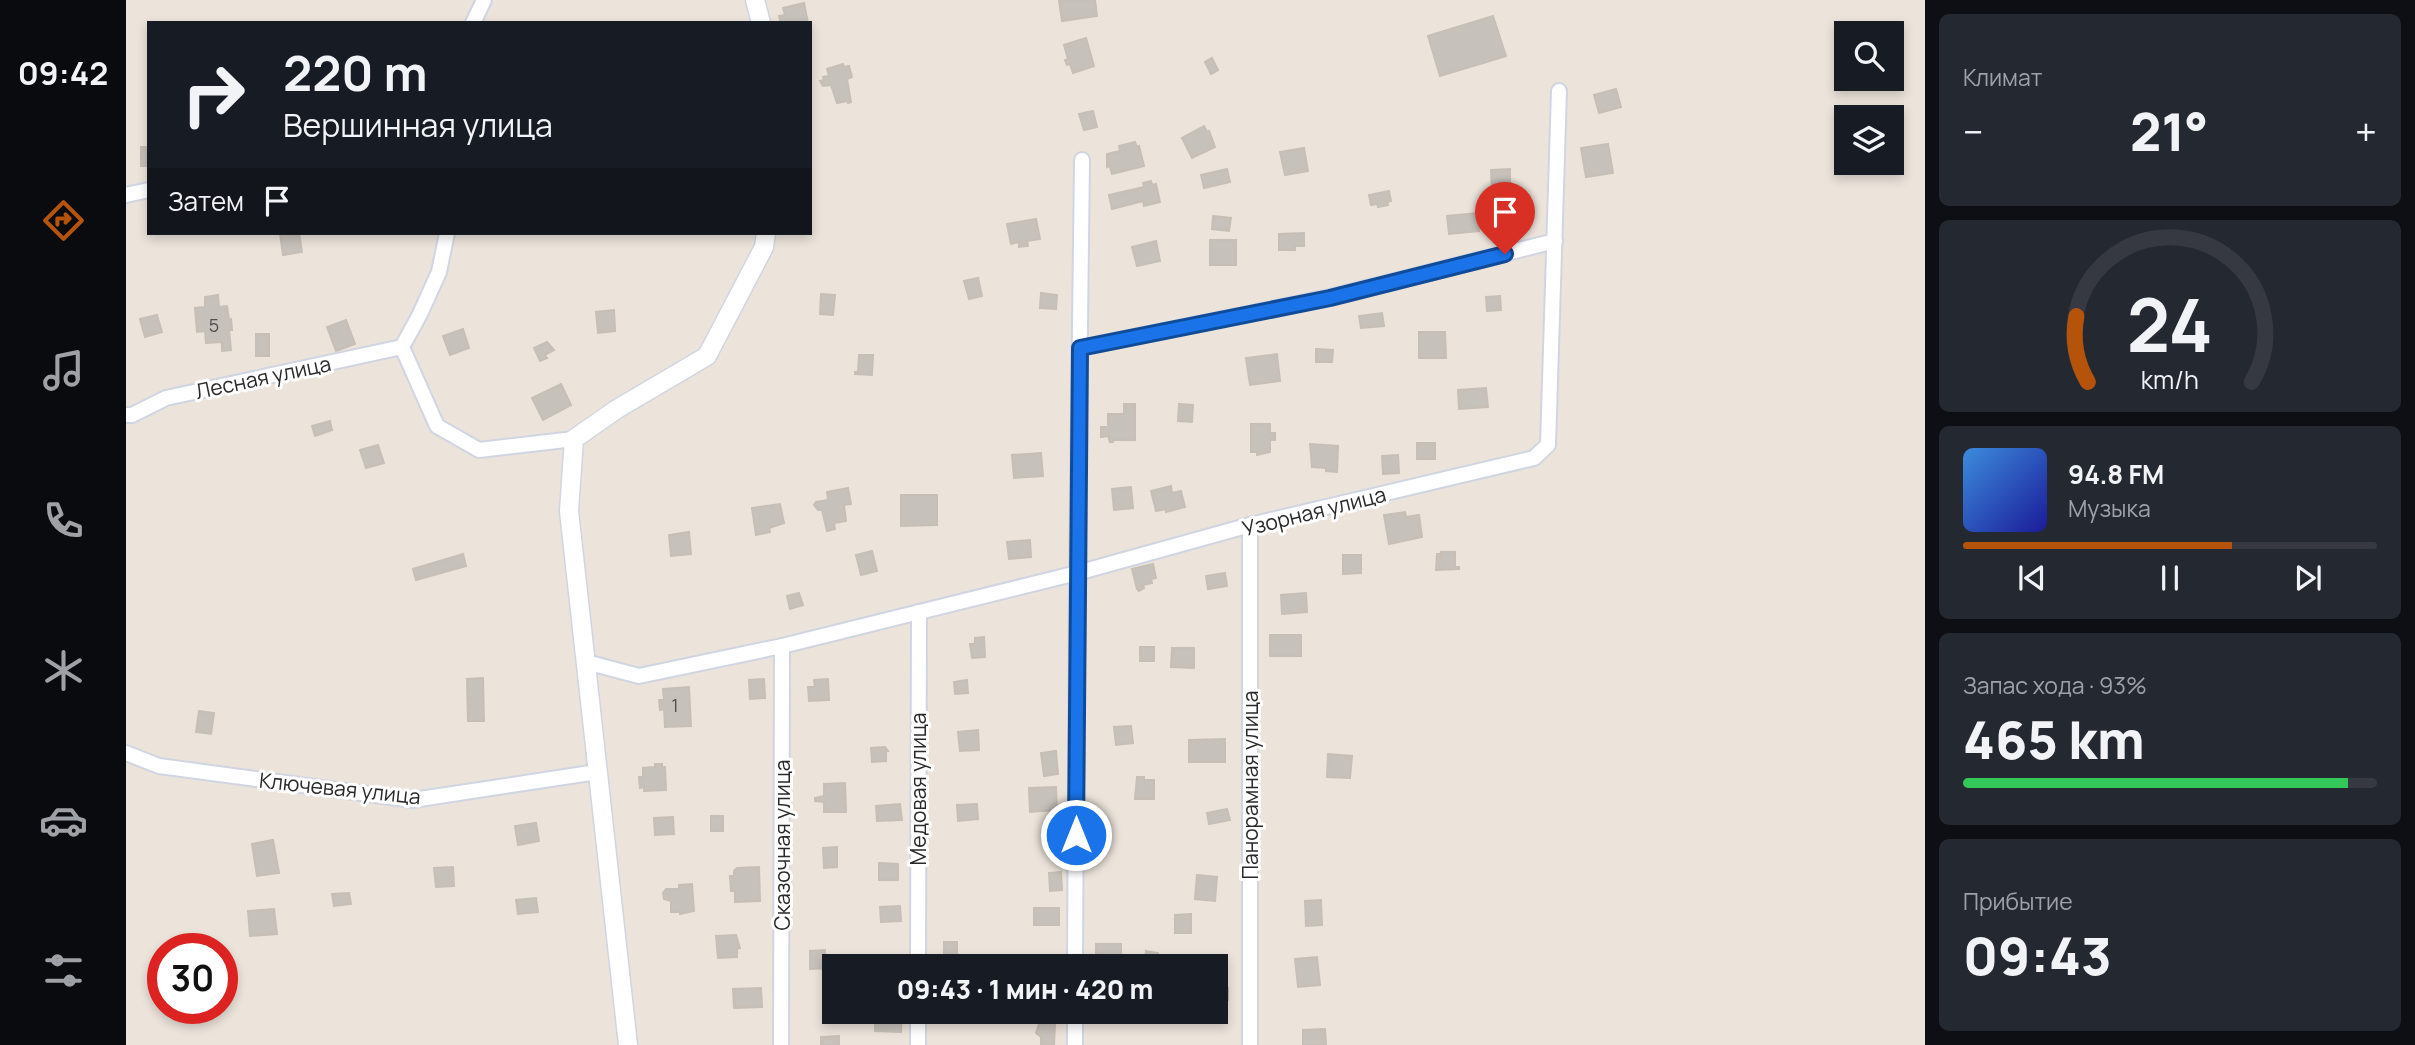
<!DOCTYPE html>
<html lang="ru">
<head>
<meta charset="utf-8">
<style>
	:root { --surface:#171b24; --page:#242831; --text:#f1f3f6; --muted:#9ea1a6; --line:#363941; --accent:#b45309 }
	body { margin:0; font-family:Manrope,sans-serif; background:var(--page); color:var(--text); height:100vh; display:flex; flex-direction:column; font-size:26px; white-space:nowrap }
	* { box-sizing:border-box; margin:0 }
	p { font-size:23px; color:var(--muted) }
	.icon { flex:none; width:38px; height:38px; fill:none; stroke:currentColor; stroke-width:2; stroke-linecap:round; stroke-linejoin:round }
	.map { position:relative; flex:1; overflow:hidden }
	.sheet { display:flex; flex-direction:column; gap:14px; padding:14px; background:#0d0f14; width:490px }
	.sheet>* { flex:none }
	.top-card { position:absolute; left:21px; top:21px; width:665px; height:214px; border-radius:0px; box-shadow:0 4px 10px #0003; background:#171b24; color:var(--text); overflow:hidden }
	.buttons { position:absolute; left:1708px; top:21px; display:grid; gap:14px }
	.buttons a { display:grid; place-items:center; width:70px; height:70px; border-radius:0px; background:var(--surface); box-shadow:0 4px 10px #0003; font-size:35px }
	.speed { position:absolute; left:21px; top:933px; display:flex; gap:14px; font-size:35px; font-weight:700; text-align:center }
	.speed>* { display:grid; place-content:center; width:91px; height:91px; border-radius:50%; background:var(--surface); box-shadow:0 4px 10px #0003; line-height:1 }
	.speed .limit { border:10px solid #d22; background:#fff; color:#111 }
	.pin { position:absolute; display:grid; place-items:center; width:60px; height:60px; color:#fff; margin:-72px -30px; border-radius:50% 50% 50% 0; rotate:-45deg; box-shadow:0 0 7px #0007 }
	.pin .icon { rotate:45deg }
	.me { position:absolute; width:77px; margin:-38px; rotate:0deg; stroke-linejoin:round; filter:drop-shadow(0 0 5px #0008) }
	.turn { display:flex; align-items:center; gap:24px; height:147px; padding:0 21px; font-size:32px }
	.turn .icon { width:91px; height:91px; stroke-width:2.5 }
	.turn b { display:block; font-size:49px; line-height:60px }
	.then { display:flex; align-items:center; height:66px; padding:0 21px; background:#0003; gap:14px; font-size:26px }
	.big { font-size:52px; font-weight:800; line-height:1.1 }
	.sheet .tile { flex:1; display:flex; flex-direction:column; justify-content:center; gap:10px; min-width:0; padding:0 24px; border-radius:10px; background:var(--page) }
	.sheet .dial { align-items:center; gap:0 }
	.dial svg { height:182px; overflow:visible; fill:none; stroke:var(--line); stroke-width:7; stroke-linecap:round; text-anchor:middle }
	.dial text { fill:var(--text); stroke:none }
	.song { display:flex; align-items:center; gap:21px }
	.cover { width:84px; height:84px; border-radius:10px; background:linear-gradient(135deg,hsl(210 70% 55%),hsl(240 70% 35%)) }
	.played { height:7px; border-radius:4px; background:linear-gradient(90deg,var(--accent) 65%,var(--line) 65%) }
	.keys { display:flex; justify-content:space-around; direction:ltr }
	.heat { display:flex; justify-content:space-between; align-items:center; font-size:38px; direction:ltr }
	.charge { height:10px; border-radius:5px; background:linear-gradient(90deg,#34c759 93%,var(--line) 0) }
	.trip { position:absolute; left:696px; top:954px; width:406px; height:70px; border-radius:0px; background:var(--surface); box-shadow:0 4px 10px #0003; font-weight:800; line-height:70px; text-align:center }
	main { display:flex; flex:1; min-height:0 }
	.dock { display:flex; flex-direction:column; width:126px; justify-content:space-around; align-items:center; background:#090b0e; color:var(--muted) }
	.dock .icon { width:49px; height:49px }
	.dock .on { color:var(--accent) }
	.dock b { font-size:32px; color:var(--text) }
	.map>svg:first-child { display:block }
	.building { fill:#c7c1bb; stroke:#c7bfb5; stroke-width:2 }
	.lines { fill:none; stroke-linecap:round; stroke-linejoin:round }
	.minor-casing { stroke:#d0d5e2; stroke-width:18 }
	.tertiary-casing { stroke:#d0d5e2; stroke-width:21 }
	.minor { stroke:#fff; stroke-width:14 }
	.tertiary { stroke:#fff; stroke-width:18 }
	.route-casing { stroke:#114b97; stroke-width:18 }
	.route { stroke:#1a73e8; stroke-width:12 }
	.labels { text-anchor:middle; dominant-baseline:central; stroke-width:6; stroke-linejoin:round; paint-order:stroke }
	.number-label { font-size:18px; fill:#504f4e }
	.street-label { font-size:21px; fill:#292929; stroke:#fff }
</style>
</head>
<body>
<main>
<nav class="dock">
<b>09:42</b>
<svg class="icon on" aria-label="directions" viewBox="0 0 24 24"><path d="M12 3l9 9-9 9-9-9zM9 14v-3h6M13 9l2 2-2 2"/></svg>
<svg class="icon" aria-label="music" viewBox="0 0 24 24"><path d="M9 18V5l10-2v13"/><circle cx="6" cy="18" r="3"/><circle cx="16" cy="16" r="3"/></svg>
<svg class="icon" aria-label="phone" viewBox="0 0 24 24"><path d="M5 4h4l2 5-3 2q2 4 5 5l2-3 5 2v4C11 20 4 13 5 4z"/></svg>
<svg class="icon" aria-label="climate" viewBox="0 0 24 24"><path d="M12 3v18M4 7l16 10M4 17L20 7"/></svg>
<svg class="icon" aria-label="car" viewBox="0 0 24 24"><path d="M5 17H2v-5l4-1 3-4h7l3 4 3 1v5h-3M9 17h6M6 11h13"/><circle cx="7" cy="17" r="2"/><circle cx="17" cy="17" r="2"/></svg>
<svg class="icon" aria-label="filters" viewBox="0 0 24 24"><path d="M4 7h16M4 17h16"/><circle cx="9" cy="7" r="2"/><circle cx="15" cy="17" r="2"/></svg>
</nav>
<div class="map">
<svg width="1799" height="1045" viewBox="0 0 1799 1045">
	<rect width="100%" height="100%" fill="#ece4db"/>
	<!-- building -->
	<g class="building">
		<path d="M933,0h36l2,16 -35,5z"/>
		<path d="M678,3l4,20h-27l-2,-7 6,-1 -2,-7z"/>
		<path d="M1367,16l13,40 -66,20 -12,-40z"/>
		<path d="M960,38l8,28 -21,7 -3,-9 -3,1 -2,-5 3,-1 -4,-14z"/>
		<path d="M1086,58l6,12 -7,4 -6,-12z"/>
		<path d="M717,64l1,3 5,-1 3,11 -5,2 4,23 -3,1 -1,-2 -10,2 -6,-18 -8,1 -3,-5 4,-1 -1,-3 6,-1 -2,-7z"/>
		<path d="M1490,89l5,18 -22,6 -5,-18z"/>
		<path d="M967,111l4,16 -13,3 -5,-16z"/>
		<path d="M1078,126l3,6 2,-1 6,16 -23,11 -10,-20z"/>
		<path d="M1009,142l2,5 2,-1 5,20 -32,8 -2,-8 -3,1v-13l13,-3 -1,-5z"/>
		<path d="M1482,144l5,29 -27,4 -5,-29z"/>
		<rect x="15" y="147" width="8" height="19"/>
		<path d="M1178,148l4,23 -23,4 -5,-23z"/>
		<path d="M1101,169l3,13 -26,6 -3,-13z"/>
		<path d="M1384,169v21h-18l-1,-20z"/>
		<path d="M1025,181l1,4 4,-1 4,18 -16,4 -1,-5 -31,8 -3,-14 35,-8 -1,-4z"/>
		<path d="M1263,191l2,10 -4,1 1,3 -10,2 -1,-3 -6,1 -2,-10z"/>
		<path d="M1351,213l2,18 -30,3 -2,-18z"/>
		<path d="M1087,216l18,2 -2,13 -17,-2z"/>
		<path d="M910,219l4,20 -13,2 1,5 -9,1v-5l-8,2 -4,-20z"/>
		<path d="M173,233l3,19 -19,3 -3,-21z"/>
		<path d="M1178,233v13h-9v4h-16v-16z"/>
		<rect x="1084" y="240" width="26" height="25"/>
		<path d="M1030,241l4,20 -23,5 -5,-19z"/>
		<path d="M852,278l4,18 -13,3 -5,-18z"/>
		<path d="M915,293l16,2 -1,14 -16,-1z"/>
		<path d="M695,294l14,1 -2,20 -13,-1z"/>
		<path d="M92,295l1,12 8,-1 2,14 2,-1 1,11h-3l2,20 -9,1v-9l-16,1 -1,-12 -8,1 -2,-24 10,-1v-10z"/>
		<path d="M1374,296l1,14 -14,1 -1,-14z"/>
		<path d="M488,310l1,21 -17,2 -2,-21z"/>
		<path d="M1256,313l2,13 -23,2 -2,-12z"/>
		<path d="M31,315l5,17 -17,5 -5,-18z"/>
		<path d="M220,320l9,24 -19,7 -9,-24z"/>
		<path d="M337,329l6,19 -19,7 -7,-19z"/>
		<path d="M1293,332h26l1,26h-27z"/>
		<rect x="130" y="334" width="13" height="22"/>
		<path d="M421,342l7,8 -9,5 2,3 -7,3 -6,-13z"/>
		<path d="M1190,349l17,1 -1,12h-16z"/>
		<path d="M1151,354l3,27 -30,4 -4,-27z"/>
		<path d="M733,355h14l-1,20 -17,-1v-2h3z"/>
		<path d="M435,384l10,21 -28,15 -11,-22z"/>
		<path d="M1360,388l2,19 -29,2 -1,-19z"/>
		<path d="M998,404h11v36h-22v2h-3l-2,-6 -7,1v-10h7v-13h16z"/>
		<path d="M1053,404l14,1 -1,17 -14,-1z"/>
		<path d="M204,421l2,9 -17,6 -3,-10z"/>
		<path d="M1125,424h19v9h5v7h-5v12l-13,3v-3h-6z"/>
		<rect x="1291" y="443" width="18" height="16"/>
		<path d="M1184,444l28,2 -1,26 -11,-1v-3l-14,-1z"/>
		<path d="M252,445l6,18 -18,5 -6,-18z"/>
		<path d="M915,453l2,23 -29,2 -2,-23z"/>
		<path d="M1272,455l1,18 -16,1 -1,-18z"/>
		<path d="M1045,486l1,7 9,-2 4,16 -19,5v-3l-10,2 -5,-20z"/>
		<path d="M1005,487l2,21 -19,2 -2,-21z"/>
		<path d="M722,488l3,16 -7,1 2,16 -12,2 1,6 -8,2 -5,-21h-4l-4,-5 2,-3 12,-2 -1,-8z"/>
		<path d="M775,495h36v30l-36,1z"/>
		<path d="M654,504l4,19 -15,5 1,4 -14,3 -4,-27z"/>
		<path d="M1279,512l1,5 13,-2 3,22 -33,7 -5,-29z"/>
		<path d="M563,532l2,22 -20,2 -2,-21z"/>
		<path d="M904,540l1,17 -22,2 -2,-17z"/>
		<path d="M746,551l5,20 -16,4 -5,-20z"/>
		<path d="M1315,552h14v15h4v2l-23,1 1,-16h3l1,5z"/>
		<path d="M337,554l3,12 -50,14 -3,-11z"/>
		<path d="M1217,555h18v18l-18,1z"/>
		<path d="M1027,564l3,14 -5,1 1,4 -9,2 1,3 -5,3 -2,-2 -5,-20z"/>
		<path d="M1099,573l2,13 -19,3 -2,-13z"/>
		<path d="M673,593l4,12 -13,4 -3,-13z"/>
		<path d="M1180,593l1,19 -25,2 -1,-19z"/>
		<rect x="1144" y="635" width="31" height="21"/>
		<path d="M858,637l1,20 -13,1 -2,-14h5v-6z"/>
		<rect x="1014" y="647" width="14" height="14"/>
		<path d="M1046,648h22v20l-23,-1z"/>
		<path d="M357,678l1,43h-16l-1,-42z"/>
		<path d="M638,679l1,19 -15,1 -1,-19z"/>
		<path d="M702,679l1,21 -20,1 -1,-14h7l-1,-7z"/>
		<path d="M841,680l1,13 -13,1 -1,-12z"/>
		<path d="M563,687l2,39 -26,1 -1,-18 -4,1 -1,-10h5l-1,-11z"/>
		<path d="M73,711l15,2 -3,21 -15,-2z"/>
		<path d="M1005,726l2,17 -17,2 -2,-18z"/>
		<path d="M852,730l1,20 -19,1 -2,-19z"/>
		<path d="M1099,739v23h-36v-22z"/>
		<path d="M759,747l3,4h-2v10l-14,1 -1,-14z"/>
		<path d="M930,751l2,23 -14,2 -3,-23z"/>
		<path d="M1202,754l24,2 -2,22 -23,-1z"/>
		<path d="M529,764h7v3h3l1,23 -22,1v-4l-4,1 -1,-11h4v-9l12,-1z"/>
		<path d="M1011,777h7v3h10v19h-19z"/>
		<path d="M719,783l1,29h-22v-10l-9,-1v-3l9,-2v-12z"/>
		<path d="M930,787l1,23 -27,2 -1,-24z"/>
		<path d="M774,804l2,16 -25,1 -1,-15z"/>
		<path d="M851,804l1,15 -20,2 -1,-16z"/>
		<path d="M1101,809l3,11 -21,4 -2,-11z"/>
		<rect x="585" y="816" width="12" height="15"/>
		<path d="M547,817l1,17 -19,1 -1,-17z"/>
		<path d="M410,823l3,18 -21,4 -3,-19z"/>
		<path d="M147,840l6,33 -22,3 -5,-32z"/>
		<path d="M711,847v20l-13,1 -1,-20z"/>
		<path d="M753,863l19,1v16h-19z"/>
		<path d="M327,867l1,19 -18,1 -2,-19z"/>
		<path d="M633,867l1,34 -25,1v-11h-4l-1,-15h4v-5l3,-3z"/>
		<path d="M935,872l1,18 -12,1 -1,-18z"/>
		<path d="M1071,875l20,2 -2,24 -20,-2z"/>
		<path d="M566,884l2,27 -14,3v-2h-9v-11l-7,-2 -1,-6 3,-4h13v-4z"/>
		<path d="M223,893l2,11 -17,2 -2,-12z"/>
		<path d="M410,898l2,14 -20,2 -2,-14z"/>
		<path d="M1195,900l1,25 -16,1 -1,-25z"/>
		<path d="M774,906l1,15 -20,1 -1,-15z"/>
		<rect x="908" y="908" width="25" height="17"/>
		<path d="M148,909l3,25 -27,2 -2,-25z"/>
		<path d="M1065,914v19h-16v-18z"/>
		<path d="M610,935l4,13 -3,1v8l-19,1 -2,-22z"/>
		<path d="M818,942h13v13l-13,1z"/>
		<rect x="970" y="944" width="25" height="22"/>
		<path d="M699,950l1,18 -16,1v-18z"/>
		<path d="M1020,951l12,2v13h-14z"/>
		<path d="M1191,957l3,28 -22,2 -3,-28z"/>
		<path d="M758,958v7l-17,1v-7z"/>
		<path d="M1090,979h7v9h5v12h-12z"/>
		<path d="M635,988l1,19 -28,1 -1,-19z"/>
		<path d="M749,1012h27l-1,20 -26,-1z"/>
		<path d="M913,1024h16l-1,21 -13,-1v-7l-5,-4z"/>
		<path d="M1199,1029l1,16h-23v-15z"/>
		<path d="M713,1036v9h-18v-8z"/>
	</g>
	<g class="lines">
		<defs>
			<g id="minor">
				<path d="M347,23l11,-23"/>
				<path d="M0,195l23,-5"/>
				<path d="M321,233l-8,39 -19,42 -18,33 35,79 42,24 95,-11"/>
				<path d="M954,348l250,-51 225,-56"/>
				<path d="M0,415h6l34,-17 236,-51"/>
				<path d="M460,662l53,14 143,-30 295,-73 173,-48 284,-67 14,-13 11,-354"/>
				<path d="M0,753l33,13 254,34 184,-28"/>
				<path d="M792,966l1,-354"/>
				<path d="M949,966l2,-393 5,-413"/>
				<path d="M655,1045l1,-399"/>
				<path d="M792,1045v-33"/>
				<path d="M949,1045v-33"/>
				<path d="M1124,1045v-520"/>
			</g>
			<g id="tertiary">
				<path d="M629,0l6,23"/>
				<path d="M502,1045l-59,-534 5,-72 43,-30 90,-53 57,-109 2,-14"/>
			</g>
		</defs>
		<!-- minor casing -->
		<use href="#minor" class="minor-casing"/>
		<!-- tertiary casing -->
		<use href="#tertiary" class="tertiary-casing"/>
		<!-- minor -->
		<use href="#minor" class="minor"/>
		<!-- tertiary -->
		<use href="#tertiary" class="tertiary"/>
	</g>
	<g class="lines">
		<defs>
			<path id="route" d="M950,835l4,-487 250,-50 175,-44"/>
		</defs>
		<!-- route casing -->
		<use href="#route" class="route-casing"/>
		<!-- route -->
		<use href="#route" class="route"/>
	</g>
	<g class="labels">
		<!-- number labels -->
		<g class="number-label">
			<text x="88" y="325">5</text>
			<text x="549" y="705">1</text>
		</g>
		<!-- street labels -->
		<g class="street-label">
			<text transform="translate(137 377) rotate(-12)">Лесная улица</text>
			<text transform="translate(1188 511) rotate(-14)">Узорная улица</text>
			<text transform="translate(1124 785) rotate(-90)">Панорамная улица</text>
			<text transform="translate(214 788) rotate(6)">Ключевая улица</text>
			<text transform="translate(792 789) rotate(-90)">Медовая улица</text>
			<text transform="translate(656 845) rotate(-90)">Сказочная улица</text>
		</g>
	</g>
</svg>
<div class="buttons">
<a><svg class="icon" aria-label="search" viewBox="0 0 24 24"><circle cx="10" cy="10" r="6"/><path d="M15 15l6 6"/></svg></a>
<a><svg class="icon" aria-label="layers" viewBox="0 0 24 24"><path d="M12 4l9 5-9 5-9-5zM3 14l9 5 9-5"/></svg></a>
</div>
<div class="speed"><div class="limit">30</div></div>
<div class="pin" style="left:1379px;top:254px;background:#d93025"><svg class="icon" aria-label="arrive" viewBox="0 0 24 24"><path d="M6 21V4h12l-3 4 3 4H6"/></svg></div>
<svg class="me" style="left:950px;top:835px" viewBox="-20 -20 40 40"><circle r="17" fill="#1a73e8" stroke="#fff" stroke-width="3"/><path d="M0-11L8 9 0 5-8 9z" fill="#fff"/></svg>
<div class="trip">09:43 · 1 мин · 420 m</div>
<div class="top-card">
<div class="turn"><svg class="icon" aria-label="right" viewBox="0 0 24 24"><path d="M7 20v-9h11M14 6l5 5-5 5"/></svg><div><b>220 m</b>Вершинная улица</div></div>
<div class="then">Затем<svg class="icon" aria-label="arrive" viewBox="0 0 24 24"><path d="M6 21V4h12l-3 4 3 4H6"/></svg></div>
</div>
</div>
<section class="sheet">
<div class="tile"><p>Климат</p>
<div class="heat"><a>−</a><b class="big">21°</b><a>+</a></div>
</div>
<div class="tile dial"><svg viewBox="0 0 100 80">
<path d="M14 69A42 42 0 1 1 86 69"/>
<path d="M14 69A42 42 0 0 1 9 40" stroke="#b45309"/>
<text x="50" y="56" font-size="32" font-weight="700">24</text>
<text x="50" y="72" font-size="11">km/h</text>
</svg></div>
<div class="tile">
<div class="song"><i class="cover"></i><div><b>94.8 FM</b><p>Музыка</p></div></div>
<div class="played"></div>
<div class="keys"><svg class="icon" aria-label="previous" viewBox="0 0 24 24"><path d="M18 5L8 12l10 7zM5 5v14"/></svg><svg class="icon" aria-label="pause" viewBox="0 0 24 24"><path d="M8 5v14M16 5v14"/></svg><svg class="icon" aria-label="next" viewBox="0 0 24 24"><path d="M6 5l10 7-10 7zM19 5v14"/></svg></div>
</div>
<div class="tile"><p>Запас хода · 93%</p><b class="big">465 km</b><div class="charge"></div></div>
<div class="tile"><p>Прибытие</p><b class="big">09:43</b></div>
</section>
</main>
</body>
</html>
